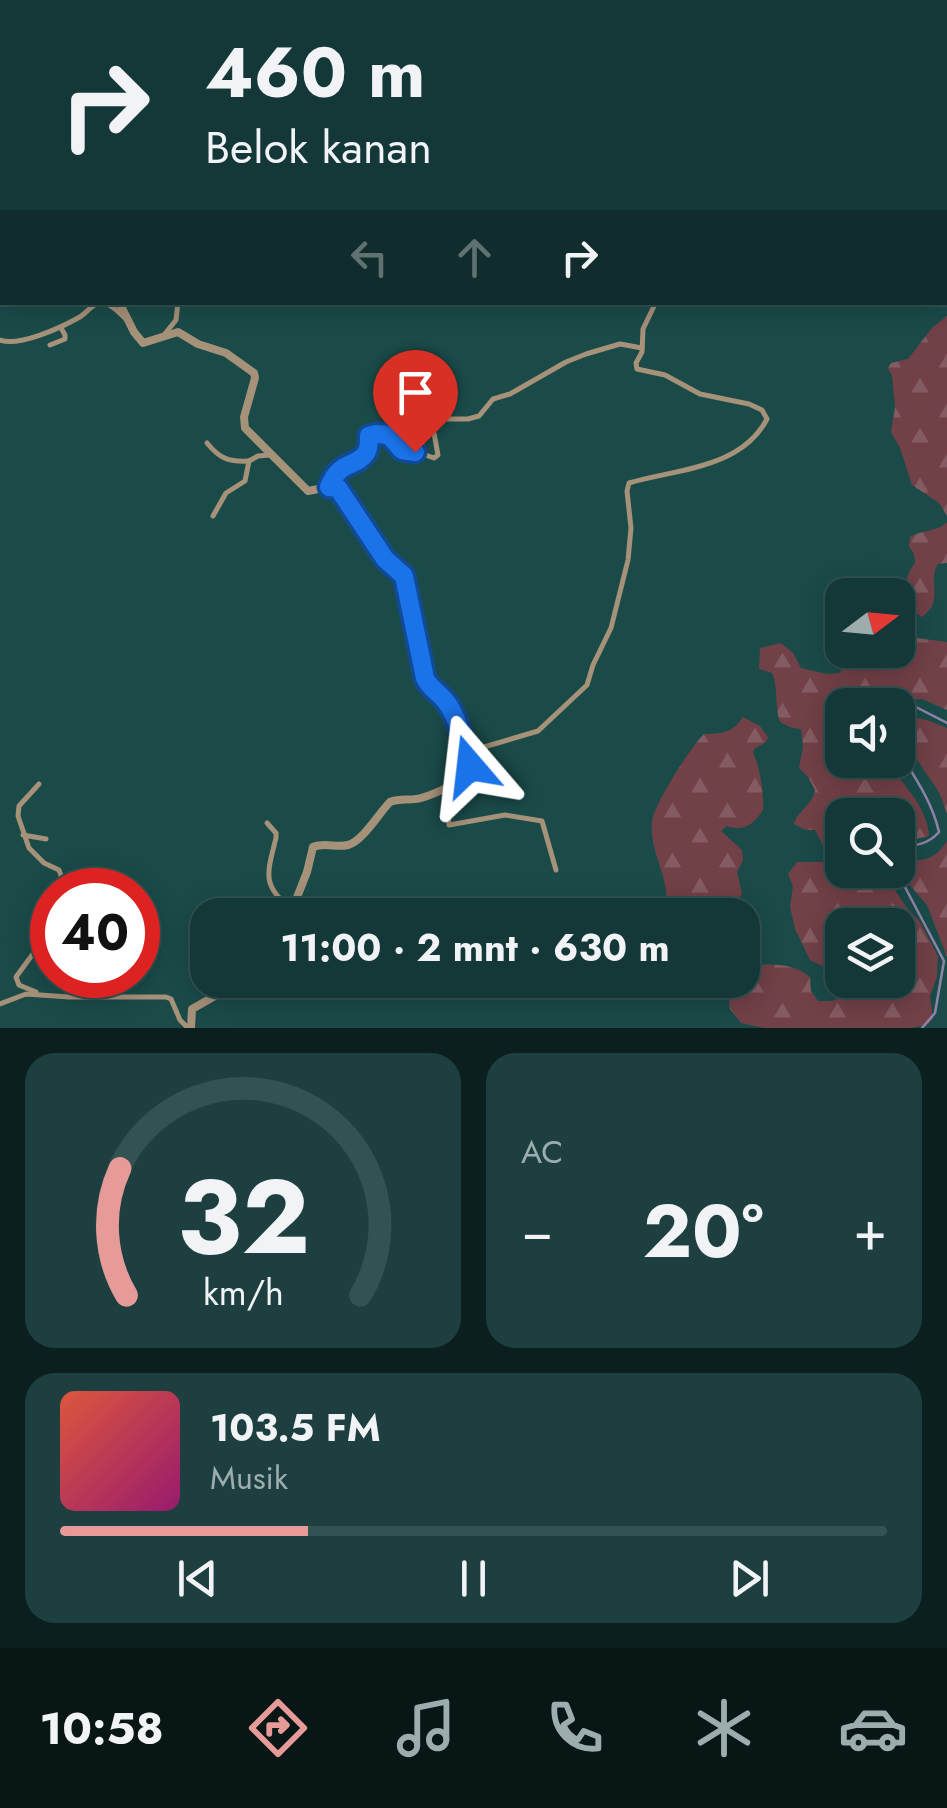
<!DOCTYPE html>
<html lang="id">
<head>
<meta charset="utf-8">
<style>
	:root { --surface:#143837; --page:#1d3f3f; --text:#f1f3f6; --muted:#9dacad; --line:#335252; --accent:#e69b98 }
	body { margin:0; font-family:Jost,sans-serif; background:var(--page); color:var(--text); height:100vh; display:flex; flex-direction:column; font-size:38px; white-space:nowrap }
	* { box-sizing:border-box; margin:0 }
	p { font-size:32px; color:var(--muted) }
	.icon { flex:none; width:55px; height:55px; fill:none; stroke:currentColor; stroke-width:2; stroke-linecap:round; stroke-linejoin:round }
	.map { position:relative; height:1028px; overflow:hidden }
	.panel { display:flex; flex-direction:column; gap:25px; padding:25px; background:#0b1f1e; flex:1 }
	.panel>* { flex:none }
	.guide { position:absolute; left:0px; top:0px; width:948px; height:305px; box-shadow:0 5px 25px #0003,0 0 0 2px var(--line); background:#143837; color:var(--text); overflow:hidden }
	.needle { width:65px; rotate:74deg }
	.controls { position:absolute; left:825px; top:578px; display:grid; gap:20px }
	.controls a { display:grid; place-items:center; width:90px; height:90px; border-radius:20px; background:var(--surface); box-shadow:0 5px 25px #0003,0 0 0 2px var(--line); font-size:50px }
	.speed { position:absolute; left:30px; top:868px; display:flex; gap:20px; font-size:50px; font-weight:700; text-align:center }
	.speed>* { display:grid; place-content:center; width:130px; height:130px; border-radius:50%; background:var(--surface); box-shadow:0 5px 25px #0003,0 0 0 2px var(--line); line-height:1 }
	.speed .limit { border:15px solid #d22; background:#fff; color:#111 }
	.pin { position:absolute; display:grid; place-items:center; width:85px; height:85px; color:#fff; margin:-102px -42px; border-radius:50% 50% 50% 0; rotate:-45deg; box-shadow:0 0 10px #0007 }
	.pin .icon { rotate:45deg }
	.me { position:absolute; width:110px; margin:-55px; rotate:343deg; stroke-linejoin:round; filter:drop-shadow(0 0 8px #0008) }
	.turn { display:flex; align-items:center; gap:35px; height:210px; padding:0 40px; font-size:45px }
	.turn .icon { width:130px; height:130px; stroke-width:2.5 }
	.turn b { display:block; font-size:70px; line-height:85px }
	.lanes { display:flex; align-items:center; height:95px; padding:0 40px; background:#0003; justify-content:center; gap:50px; direction:ltr }
	.lanes .off { opacity:.35 }
	.big { font-size:75px; font-weight:700; line-height:1.1 }
	.panel .tile { flex:1; display:flex; flex-direction:column; justify-content:center; gap:15px; min-width:0; padding:0 35px; border-radius:30px; background:var(--page) }
	.panel .dial { align-items:center; gap:0 }
	.dial svg { height:260px; overflow:visible; fill:none; stroke:var(--line); stroke-width:7; stroke-linecap:round; text-anchor:middle }
	.dial text { fill:var(--text); stroke:none }
	.song { display:flex; align-items:center; gap:30px }
	.cover { width:120px; height:120px; border-radius:15px; background:linear-gradient(135deg,hsl(10 70% 55%),hsl(320 70% 35%)) }
	.played { height:10px; border-radius:5px; background:linear-gradient(90deg,var(--accent) 30%,var(--line) 30%) }
	.keys { display:flex; justify-content:space-around; direction:ltr }
	.heat { display:flex; justify-content:space-between; align-items:center; font-size:55px; direction:ltr }
	.panel .tiles { flex:1; display:grid; gap:25px; grid-template-columns:1fr 1fr }
	.tile:last-child { grid-column:span 2 }
	.trip { position:absolute; left:190px; top:898px; width:570px; height:100px; border-radius:30px; background:var(--surface); box-shadow:0 5px 25px #0003,0 0 0 2px var(--line); font-weight:700; line-height:100px; text-align:center }
	.dock { display:flex; height:160px; justify-content:space-around; align-items:center; background:#081616; color:var(--muted) }
	.dock .icon { width:70px; height:70px }
	.dock .on { color:var(--accent) }
	.dock b { font-size:45px; color:var(--text) }
	.map>svg:first-child { display:block }
	.forest { fill:url(#forest-firs) }
	.lines { fill:none; stroke-linecap:round; stroke-linejoin:round }
	.stream { stroke:#8f83aa; stroke-width:2.5 }
	.minor { stroke:#a69179; stroke-width:5 }
	.tertiary { stroke:#a69179; stroke-width:8 }
	.route-casing { stroke:#114b97; stroke-width:25 }
	.route { stroke:#1a73e8; stroke-width:18 }
</style>
</head>
<body>
<div class="map">
<svg width="947" height="1028" viewBox="0 0 947 1028">
	<defs>
		<pattern id="forest-firs" width="22" height="20" patternUnits="userSpaceOnUse" patternTransform="scale(2.5)"><rect width="22" height="20" fill="#724047"/><path d="M5 1l3.5 6h-7zM16 11l3.5 6h-7z" fill="#845b61"/></pattern>
	</defs>
	<rect width="100%" height="100%" fill="#1a4b49"/>
	<!-- forest -->
	<g class="forest">
		<path d="M947,316v200l-8,-13 -27,-18 -12,-37 -9,-16 4,-25 -3,-31 -4,-8 3,-5 17,-4 24,-31z"/>
		<path d="M947,522v41l-9,1c-12,18 8,35 -16,53 -21,-12 -21,-36 -7,-54l-1,-9 -5,-8 1,-9c11,-7 30,-6 37,-15z"/>
		<path d="M917,638l30,4v68l-25,-11 -16,1 -10,5h-54v55h42c17,21 44,48 45,76l-13,3 -18,-1v-23h-56v55h39l26,38 13,14 18,34 -1,21 -7,19 3,23 -6,6 -17,3h-146l-23,-5 -11,-14 -3,-29h15l1,-11c20,-7 50,-7 67,8l1,14 7,10h14l12,-5 23,-1 2,-4 -4,-11h33v-55h-56v40l-8,-1 -8,4 -16,-8 -15,-31 -5,-22 3,-21 -5,-12 9,-12h27l4,-7 -13,-25h-9l-12,-6c3,-13 19,-19 21,-34l-7,-13 -9,-9 4,-21 -2,-18 -9,-1 -12,-6c-6,-16 -1,-33 -8,-49l-13,-4 1,-21 21,-5 12,10 8,15 26,6 12,-1c24,-26 36,-25 69,-23z"/>
		<path d="M743,717l17,9 8,11 -2,5 -12,7 -1,4c7,13 11,42 10,57 -9,14 -19,22 -36,16l-6,5 21,19 1,10 -6,12 5,22 -7,9c-17,-4 -25,0 -37,12h-28c-4,-10 -3,-20 -5,-31 -5,-21 -15,-40 -13,-62 2,-18 38,-74 52,-88 17,0 29,-1 39,-17z"/>
		<path d="M910,717l17,3 20,8v86c-3,-7 -5,-17 -9,-23 -13,-22 -38,-46 -28,-74z"/>
		<path d="M947,841v116l-20,-52 -18,-21 -6,-12v-5l5,-6c19,0 29,-4 39,-20z"/>
	</g>
	<g class="lines">
		<!-- stream -->
		<g class="stream">
			<path d="M121,0l1,2"/>
			<path d="M49,2l2,-2"/>
			<path d="M0,39l2,-3"/>
			<path d="M945,200h2"/>
			<path d="M898,713l1,-3 13,-5 35,18"/>
			<path d="M898,750c16,26 34,51 41,82 -11,13 -25,14 -41,14"/>
			<path d="M896,870l48,91 -9,52 -13,15"/>
		</g>
		<!-- minor -->
		<g class="minor">
			<path d="M926,0l2,2"/>
			<path d="M533,2l3,-2"/>
			<path d="M945,22l2,3"/>
			<path d="M945,38l2,1"/>
			<path d="M945,53h2"/>
			<path d="M945,75l2,1"/>
			<path d="M0,260h2"/>
			<path d="M164,335l12,-15 2,-18"/>
			<path d="M0,340c19,7 60,-12 78,-22 10,-5 15,-18 28,-14 7,1 14,10 20,15"/>
			<path d="M50,345l15,-6v-4l-4,-7"/>
			<path d="M207,443c13,16 22,19 42,18"/>
			<path d="M329,487c11,-28 27,-20 37,-34 3,-4 3,-13 3,-17l7,-2 13,1 13,15 18,3 14,5 4,-3 -5,-27 2,-9h33l11,-3 14,-17 17,-5 56,-32 20,-8 34,-10 22,4"/>
			<path d="M213,516l13,-23 19,-12 4,-20 9,-5 12,-1"/>
			<path d="M470,768l14,-21 54,-16 49,-46 6,-20 18,-37 17,-68 3,-32 -4,-37 2,-8c47,-14 112,-14 138,-64l-5,-9 -13,-6 -49,-10 -35,-19 -28,-6 -1,-6 6,-11 1,-23 13,-27"/>
			<path d="M39,784l-20,22 -1,10 11,32 15,15 15,7 7,20"/>
			<path d="M455,786l-8,15 2,24 56,-10 37,6 14,49"/>
			<path d="M267,823l9,10v5c-9,36 -15,48 17,72"/>
			<path d="M23,835l23,4"/>
			<path d="M36,992l-17,-7 -3,-8 22,-30 14,-8"/>
			<path d="M0,1004l26,-10 43,3h97l5,2 9,21 8,8"/>
		</g>
		<!-- tertiary -->
		<g class="tertiary">
			<path d="M150,2h18"/>
			<path d="M217,2l8,-2"/>
			<path d="M119,302l15,30 9,11 35,-11 20,12 28,9 28,20 1,5 -11,39 1,11 63,63 26,-5 5,2 46,71 19,18 21,101c6,13 19,18 25,30 6,10 22,52 19,62 -3,11 -37,25 -48,28 -10,3 -21,0 -31,4 -11,11 -28,40 -42,43 -12,3 -23,-3 -35,2l-6,25 -17,43"/>
			<path d="M191,1028l1,-19 23,-13 5,-16"/>
		</g>
	</g>
	<g class="lines">
		<defs>
			<path id="route" d="M415,452l-13,-2 -13,-15 -13,-1 -7,2c0,4 0,13 -3,17 -10,15 -26,6 -37,34l9,1 47,71 19,17 21,102c5,11 15,15 22,25 12,17 17,43 23,63"/>
		</defs>
		<!-- route casing -->
		<use href="#route" class="route-casing"/>
		<!-- route -->
		<use href="#route" class="route"/>
	</g>
</svg>
<div class="controls">
<a><svg class="needle" viewBox="-14 -14 28 28"><path d="M0-13l5 13h-10z" fill="#e53935"/><path d="M0 13l5-13h-10z" fill="#9dacad"/></svg></a>
<a><svg class="icon" aria-label="sound" viewBox="0 0 24 24"><path d="M4 9h4l5-4v14l-5-4H4zM17 9q2 3 0 6"/></svg></a>
<a><svg class="icon" aria-label="search" viewBox="0 0 24 24"><circle cx="10" cy="10" r="6"/><path d="M15 15l6 6"/></svg></a>
<a><svg class="icon" aria-label="layers" viewBox="0 0 24 24"><path d="M12 4l9 5-9 5-9-5zM3 14l9 5 9-5"/></svg></a>
</div>
<div class="speed"><div class="limit">40</div></div>
<div class="pin" style="left:415px;top:452px;background:#d93025"><svg class="icon" aria-label="arrive" viewBox="0 0 24 24"><path d="M6 21V4h12l-3 4 3 4H6"/></svg></div>
<svg class="me" style="left:470px;top:766px" viewBox="-20 -20 40 40"><path d="M0-17L14 15 0 8-14 15z" fill="#1a73e8" stroke="#fff" stroke-width="4"/></svg>
<div class="trip">11:00 · 2 mnt · 630 m</div>
<div class="guide">
<div class="turn"><svg class="icon" aria-label="right" viewBox="0 0 24 24"><path d="M7 20v-9h11M14 6l5 5-5 5"/></svg><div><b>460 m</b>Belok kanan</div></div>
<div class="lanes"><svg class="icon off" aria-label="left" viewBox="0 0 24 24"><path d="M17 20v-9H6M10 6l-5 5 5 5"/></svg><svg class="icon off" aria-label="ahead" viewBox="0 0 24 24"><path d="M12 20V5M6 11l6-6 6 6"/></svg><svg class="icon" aria-label="right" viewBox="0 0 24 24"><path d="M7 20v-9h11M14 6l5 5-5 5"/></svg></div>
</div>
</div>
<section class="panel">
<div class="tiles">
<div class="tile dial"><svg viewBox="0 0 100 80">
<path d="M14 69A42 42 0 1 1 86 69"/>
<path d="M14 69A42 42 0 0 1 12 30" stroke="#e69b98"/>
<text x="50" y="56" font-size="32" font-weight="700">32</text>
<text x="50" y="72" font-size="11">km/h</text>
</svg></div>
<div class="tile"><p>AC</p>
<div class="heat"><a>−</a><b class="big">20°</b><a>+</a></div>
</div>
<div class="tile">
<div class="song"><i class="cover"></i><div><b>103.5 FM</b><p>Musik</p></div></div>
<div class="played"></div>
<div class="keys"><svg class="icon" aria-label="previous" viewBox="0 0 24 24"><path d="M18 5L8 12l10 7zM5 5v14"/></svg><svg class="icon" aria-label="pause" viewBox="0 0 24 24"><path d="M8 5v14M16 5v14"/></svg><svg class="icon" aria-label="next" viewBox="0 0 24 24"><path d="M6 5l10 7-10 7zM19 5v14"/></svg></div>
</div>
</div>
</section>
<nav class="dock">
<b>10:58</b>
<svg class="icon on" aria-label="directions" viewBox="0 0 24 24"><path d="M12 3l9 9-9 9-9-9zM9 14v-3h6M13 9l2 2-2 2"/></svg>
<svg class="icon" aria-label="music" viewBox="0 0 24 24"><path d="M9 18V5l10-2v13"/><circle cx="6" cy="18" r="3"/><circle cx="16" cy="16" r="3"/></svg>
<svg class="icon" aria-label="phone" viewBox="0 0 24 24"><path d="M5 4h4l2 5-3 2q2 4 5 5l2-3 5 2v4C11 20 4 13 5 4z"/></svg>
<svg class="icon" aria-label="climate" viewBox="0 0 24 24"><path d="M12 3v18M4 7l16 10M4 17L20 7"/></svg>
<svg class="icon" aria-label="car" viewBox="0 0 24 24"><path d="M5 17H2v-5l4-1 3-4h7l3 4 3 1v5h-3M9 17h6M6 11h13"/><circle cx="7" cy="17" r="2"/><circle cx="17" cy="17" r="2"/></svg>
</nav>
</body>
</html>
